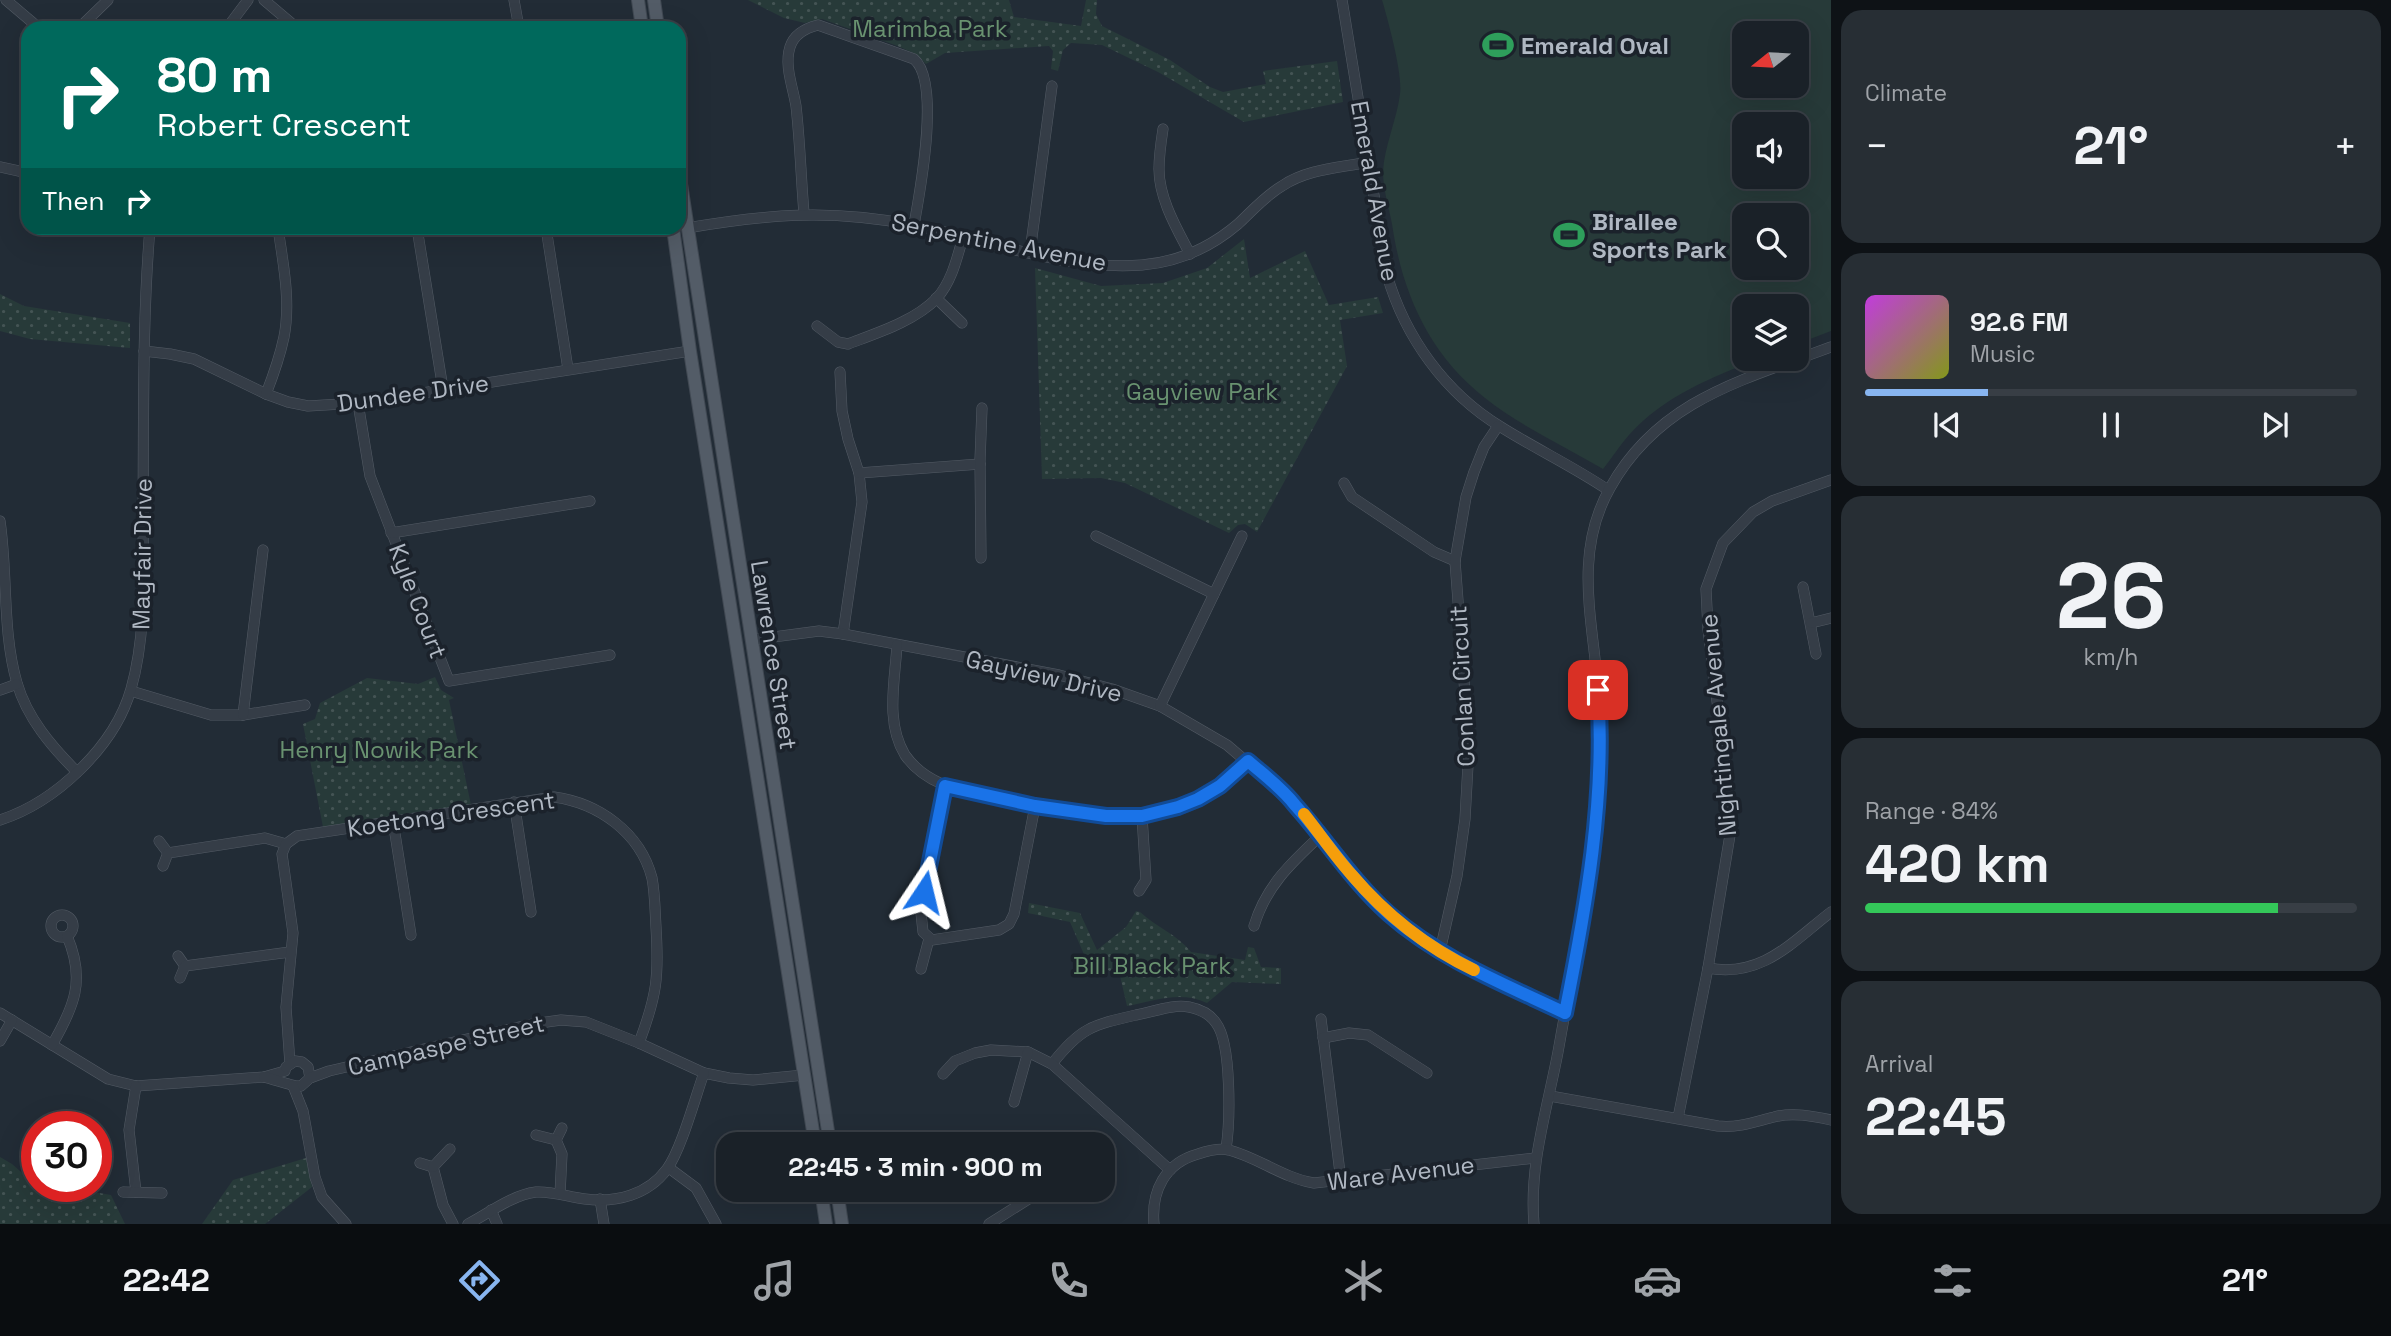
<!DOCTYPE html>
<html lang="en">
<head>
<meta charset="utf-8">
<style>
	:root { --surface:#1a2128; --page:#272e34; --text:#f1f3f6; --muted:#9fa3a8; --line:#383e45; --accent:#88b5f0 }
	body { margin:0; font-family:"Space Grotesk",sans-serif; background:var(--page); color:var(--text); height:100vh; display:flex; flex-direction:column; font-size:26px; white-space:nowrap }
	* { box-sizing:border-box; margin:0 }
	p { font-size:23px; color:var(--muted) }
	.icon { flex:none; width:38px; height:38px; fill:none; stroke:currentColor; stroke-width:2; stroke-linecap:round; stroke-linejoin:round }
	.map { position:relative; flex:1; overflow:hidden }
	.sheet { display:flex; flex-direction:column; gap:10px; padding:10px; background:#0e1216; width:560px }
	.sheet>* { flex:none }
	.top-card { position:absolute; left:21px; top:21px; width:665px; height:214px; border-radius:21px; box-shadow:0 7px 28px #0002,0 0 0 2px var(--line); background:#00695c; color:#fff; overflow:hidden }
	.needle { width:46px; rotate:252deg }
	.controls { position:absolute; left:1732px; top:21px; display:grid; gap:14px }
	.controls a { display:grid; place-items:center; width:77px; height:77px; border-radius:14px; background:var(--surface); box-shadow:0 7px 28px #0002,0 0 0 2px var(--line); font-size:35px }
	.speed { position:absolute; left:21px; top:1111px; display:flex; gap:14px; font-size:35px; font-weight:700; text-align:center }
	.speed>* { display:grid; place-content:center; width:91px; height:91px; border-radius:50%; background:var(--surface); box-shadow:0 7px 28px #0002,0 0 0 2px var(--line); line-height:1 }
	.speed .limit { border:10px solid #d22; background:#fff; color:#111 }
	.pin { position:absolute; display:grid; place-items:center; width:60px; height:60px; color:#fff; margin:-30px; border-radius:14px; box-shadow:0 4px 10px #0006 }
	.me { position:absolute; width:77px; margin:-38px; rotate:10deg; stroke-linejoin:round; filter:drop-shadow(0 0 5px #0008) }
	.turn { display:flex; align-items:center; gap:24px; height:147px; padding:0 21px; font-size:32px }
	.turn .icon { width:91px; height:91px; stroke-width:2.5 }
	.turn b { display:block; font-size:49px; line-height:60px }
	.then { display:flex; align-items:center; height:66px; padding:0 21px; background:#0003; gap:14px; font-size:26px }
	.big { font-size:52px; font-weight:800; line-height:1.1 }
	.sheet .tile { flex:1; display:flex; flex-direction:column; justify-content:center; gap:10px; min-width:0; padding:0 24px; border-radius:21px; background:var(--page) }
	.sheet .dial { align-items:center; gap:0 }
	.dial b { font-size:91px; line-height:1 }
	.song { display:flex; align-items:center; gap:21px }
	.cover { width:84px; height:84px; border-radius:10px; background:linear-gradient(135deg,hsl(290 70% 55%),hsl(70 70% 35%)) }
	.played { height:7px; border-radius:4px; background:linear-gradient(90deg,var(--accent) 25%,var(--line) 25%) }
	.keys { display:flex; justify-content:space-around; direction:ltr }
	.heat { display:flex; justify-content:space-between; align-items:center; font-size:38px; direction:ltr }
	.charge { height:10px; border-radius:5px; background:linear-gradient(90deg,#34c759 84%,var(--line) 0) }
	.trip { position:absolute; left:716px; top:1132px; width:399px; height:70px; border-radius:21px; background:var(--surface); box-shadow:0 7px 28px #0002,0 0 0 2px var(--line); font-weight:800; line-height:70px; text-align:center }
	.menu { display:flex; height:112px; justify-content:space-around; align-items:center; background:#0a0d10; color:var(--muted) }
	.menu .icon { width:49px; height:49px }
	.menu .selected { color:var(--accent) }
	.menu b { font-size:32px; color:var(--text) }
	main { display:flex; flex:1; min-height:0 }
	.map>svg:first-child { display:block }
	.grass { fill:#273a39; fill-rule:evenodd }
	.park { fill:url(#park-dots) }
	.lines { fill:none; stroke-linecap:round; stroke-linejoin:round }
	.minor-casing { stroke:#535b65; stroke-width:11 }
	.major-casing { stroke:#414953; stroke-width:14 }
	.minor { stroke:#353d47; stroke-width:10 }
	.major { stroke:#535c67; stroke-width:12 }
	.route-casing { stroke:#114b97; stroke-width:18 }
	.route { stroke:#1a73e8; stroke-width:12 }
	.slow { stroke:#f59e0b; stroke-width:12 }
	.labels { text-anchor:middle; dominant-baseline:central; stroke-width:7; stroke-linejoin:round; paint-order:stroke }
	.park-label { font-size:24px; fill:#699270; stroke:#1b222b }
	.poi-label { font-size:24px; font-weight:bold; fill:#b0b8c3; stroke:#1b222b; text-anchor:start }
	.street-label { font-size:24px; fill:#b0b8c3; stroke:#1b222b }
</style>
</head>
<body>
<main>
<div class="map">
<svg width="1831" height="1224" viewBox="0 0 1831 1224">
	<defs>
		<pattern id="park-dots" width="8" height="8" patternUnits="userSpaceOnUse" patternTransform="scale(1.75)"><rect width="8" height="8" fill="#273a39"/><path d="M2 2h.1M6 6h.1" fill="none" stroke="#445454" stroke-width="1.8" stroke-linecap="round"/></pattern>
	</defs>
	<rect width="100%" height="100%" fill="#222c36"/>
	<!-- grass -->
	<path class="grass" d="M1382,0h449v331l-34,13v-38h-52v53h14c-47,18 -95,37 -130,76 -9,10 -17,23 -26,34 -39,-23 -83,-43 -118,-71 -56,-44 -83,-105 -93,-174 -3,-16 -9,-35 -9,-52 1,-25 14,-53 17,-78 3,-19 -12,-74 -18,-94zM1745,33h52v53h-52zM1745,124h52v53h-52zM1745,215h52v53h-52z"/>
	<!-- park -->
	<g class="park">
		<path d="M748,0h261l5,17 67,9 5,-26h11l-1,14 6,12 68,34 40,27 13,5 43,-8 -3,-13 74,-10 6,41 -99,20 -86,-50 -56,-27 -31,-2 -8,7 -5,21 -7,-2 2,-18 -4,-5 -104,7 -19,11 -10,-10 -21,-9 -73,-26 -17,4 -21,-5z"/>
		<path d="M1244,239l6,39 55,-27 24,54 49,-8 5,16 -43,7 7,46 -90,166 -12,-8 -7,1 -9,8 -104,-50 -24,-5 -59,1 -7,-211 66,18 62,-3 44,-15z"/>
		<path d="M0,294l24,12 106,17v25l-100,-9 -30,-8z"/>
		<path d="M435,677l6,13 13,8 -5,2 22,105 -148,22 -20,-103 12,-5 5,-16 47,-25 51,6z"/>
		<path d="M1029,903l51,10 17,37 29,-23 10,-16 4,1c16,15 38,23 51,40l54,8 3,-13 6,1 7,19 20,1v16l-49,-2 -25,21c-27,-13 -53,-2 -80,3l-7,-30 -34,-17 -16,-37 -42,-9z"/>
		<path d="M0,1157l12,7 25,22 42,1 3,3 29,5 14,29h-125z"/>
		<path d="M306,1158l6,29 -47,37h-63l31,-44z"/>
	</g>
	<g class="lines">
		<defs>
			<g id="minor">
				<path d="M6,0l33,28"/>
				<path d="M264,0l33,28"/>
				<path d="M514,0l5,28"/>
				<path d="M1342,0l45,275c18,62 58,118 114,152 35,22 73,40 107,63"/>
				<path d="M79,28l29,-28"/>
				<path d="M227,28l21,-28"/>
				<path d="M1163,129c-2,13 -4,27 -4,40 0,30 18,60 31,85"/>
				<path d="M0,167l28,6"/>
				<path d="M804,213c-3,-35 -4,-72 -8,-107 -3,-19 -12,-40 -6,-59 4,-13 16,-19 28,-22l96,34c27,23 6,132 0,166"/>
				<path d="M417,228l26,161"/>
				<path d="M546,228l22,141"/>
				<path d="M687,228c83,-14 143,-19 226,-3 75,15 152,46 229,40 36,-3 69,-18 96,-41 14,-13 27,-28 44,-38 25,-17 57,-18 86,-24"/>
				<path d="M1030,252l22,-166"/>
				<path d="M936,298l26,25"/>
				<path d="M817,326l21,16 10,2c29,-11 67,-23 89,-46 15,-17 20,-40 26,-61"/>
				<path d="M144,351l26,3 24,5 72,35 22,8 20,4 50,-3 332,-52"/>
				<path d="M840,372l2,39 6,28 11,34 3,29 -19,132"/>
				<path d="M266,394c7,-18 14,-38 18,-57 7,-36 -1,-74 -6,-109"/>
				<path d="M358,403l12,73 79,205 161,-26"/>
				<path d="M859,473l121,-9"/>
				<path d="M1344,483l8,14 82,55 21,9"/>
				<path d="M0,521c8,54 2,110 17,162 10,35 35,64 60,89"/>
				<path d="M391,533l199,-32"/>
				<path d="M1096,536l118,58"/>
				<path d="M981,558l-1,-98 2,-52"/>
				<path d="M1803,587l13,67"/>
				<path d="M1811,623l20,-5"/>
				<path d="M751,640l68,-9 24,3 216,41 53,14 48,17 67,39 61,52 84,100 39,34 54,34 100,48"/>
				<path d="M897,645c-2,36 -12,77 8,110 9,13 23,23 37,29 15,8 35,10 52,13 47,10 116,27 163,16 37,-9 63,-28 91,-52"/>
				<path d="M0,690l17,-6"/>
				<path d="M131,691l80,24h32l62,-10"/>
				<path d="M1160,706l82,-170"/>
				<path d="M243,715l20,-165"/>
				<path d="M945,786l-24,127 2,19 9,8 67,-10 10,-6 5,-10 21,-108"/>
				<path d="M514,802l17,110"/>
				<path d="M0,820c56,-18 115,-74 131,-131 16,-56 12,-117 12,-174 1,-96 -1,-192 7,-287"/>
				<path d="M393,821l18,114"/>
				<path d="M159,841l9,12"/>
				<path d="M163,866l5,-13 97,-15 21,6"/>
				<path d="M1139,891l7,-11 -4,-64"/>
				<circle cx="62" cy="926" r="11"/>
				<path d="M1254,926c12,-40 37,-63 67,-91"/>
				<path d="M1440,951l17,-75 8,-57 4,-72 -14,-186 11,-64 8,-25 10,-25 14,-21"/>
				<path d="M178,956l7,10"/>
				<path d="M1708,968c54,10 84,-26 123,-56"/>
				<path d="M921,969l8,-30"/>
				<path d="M180,978l5,-12 105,-14"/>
				<path d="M0,1013l108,66 28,7 128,-9 21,-6"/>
				<path d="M1321,1019l20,162"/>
				<path d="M1323,1038l26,-5 19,2 59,38"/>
				<path d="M0,1041l12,-21"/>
				<path d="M52,1045c22,-38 34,-65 15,-109"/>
				<path d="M290,1064l-4,-57 7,-74 -11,-79 4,-10 11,-8 257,-39c44,6 86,35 98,81 3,16 3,33 4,49 3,50 1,68 -17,116"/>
				<path d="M1052,1064c28,-36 40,-39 84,-49 17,-3 36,-11 53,-8 10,2 21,7 27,16 16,21 14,100 10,126"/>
				<path d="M286,1067l9,-6 7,1 6,5 2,11"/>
				<path d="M943,1074l12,-13 20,-8 16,-3 37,2 24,12 118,106"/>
				<path d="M264,1077c10,2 30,10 37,9l9,-8 19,-7 203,-47 29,-4 25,2 53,21 65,30 25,5 24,2 51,-5"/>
				<path d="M136,1086l-7,44 7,62"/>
				<path d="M293,1086l10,25 12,66 7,20 24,27"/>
				<path d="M1550,1096l168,30c21,2 36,-4 56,-9 18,-5 39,-1 57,3"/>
				<path d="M1014,1102l14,-50"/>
				<path d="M1678,1118l30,-150 22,-133 -5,-70 -17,-136 -2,-40 17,-46 30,-31 19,-11 59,-21"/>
				<path d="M536,1135l20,5 6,-12"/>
				<path d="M556,1140l6,14 -2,40"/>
				<path d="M420,1163l13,4 10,38 10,19"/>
				<path d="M433,1167l17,-18"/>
				<path d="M669,1168l27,20 20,36"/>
				<path d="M123,1192l39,1"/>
				<path d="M600,1199l4,25"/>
				<path d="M491,1210l6,14"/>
				<path d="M468,1224c21,-11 44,-29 68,-32 17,-1 32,5 49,7 31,4 63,-4 82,-30 14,-19 28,-71 37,-96"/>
				<path d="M989,1224l41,-26"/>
				<path d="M1154,1224c-3,-33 11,-61 44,-70 9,-3 21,-6 31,-4 30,8 54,28 85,33l221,-25"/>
				<path d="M1534,1224c-5,-59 13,-114 24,-172 20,-113 43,-225 41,-341 -1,-75 -30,-151 11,-223 49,-88 133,-108 221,-141"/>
			</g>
			<g id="major">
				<path d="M638,0l4,28"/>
				<path d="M654,0l4,28"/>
				<path d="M679,171l151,973"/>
				<path d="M673,228l17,123 125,793"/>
				<path d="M821,1190l5,34"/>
				<path d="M837,1190l5,34"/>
			</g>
		</defs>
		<!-- minor casing -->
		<use href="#minor" class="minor-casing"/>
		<!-- major casing -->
		<use href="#major" class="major-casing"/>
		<!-- minor -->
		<use href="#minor" class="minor"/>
		<!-- major -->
		<use href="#major" class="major"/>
	</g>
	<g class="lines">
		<defs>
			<path id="route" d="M924,892l21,-106 90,20 71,10h36l36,-9 20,-8 22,-13 28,-25c16,14 34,27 47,44 32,36 58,77 94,109 51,45 115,70 176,99 21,-105 41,-215 33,-323"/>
		</defs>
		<!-- route casing -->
		<use href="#route" class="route-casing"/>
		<!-- route -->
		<use href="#route" class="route"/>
		<!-- slow -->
		<path class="slow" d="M1304,814c16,20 30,41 47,60 34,40 75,73 123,96"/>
	</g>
	<!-- icons -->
	<defs>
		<symbol id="stadium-bare" viewBox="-9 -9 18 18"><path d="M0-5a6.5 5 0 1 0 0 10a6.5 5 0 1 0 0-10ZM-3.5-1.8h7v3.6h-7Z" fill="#2e9e5b" stroke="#1b222b" stroke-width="2.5" paint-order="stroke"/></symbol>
	</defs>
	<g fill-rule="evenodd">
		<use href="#stadium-bare" x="1476" y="23" width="44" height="44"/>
		<use href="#stadium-bare" x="1547" y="213" width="44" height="44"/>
	</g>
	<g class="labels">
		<!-- park labels -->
		<g class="park-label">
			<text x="930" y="28">Marimba Park</text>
			<text x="1202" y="391">Gayview Park</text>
			<text x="379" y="749">Henry Nowik Park</text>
			<text x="1152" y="965">Bill Black Park</text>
		</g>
		<!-- poi labels -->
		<g class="poi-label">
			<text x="1521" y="45">Emerald Oval</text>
			<text x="1592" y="221">Birallee<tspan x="1592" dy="28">Sports Park</tspan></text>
		</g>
		<!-- street labels -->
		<g class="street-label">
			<text transform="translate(1375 191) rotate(80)">Emerald Avenue</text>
			<text transform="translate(999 242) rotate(11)">Serpentine Avenue</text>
			<text transform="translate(413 393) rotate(-8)">Dundee Drive</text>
			<text transform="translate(142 554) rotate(-89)">Mayfair Drive</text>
			<text transform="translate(418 601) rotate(69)">Kyle Court</text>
			<text transform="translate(774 655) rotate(81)">Lawrence Street</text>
			<text transform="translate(1044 676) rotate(13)">Gayview Drive</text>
			<text transform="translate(1462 686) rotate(-93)">Conlan Circuit</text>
			<text transform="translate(1718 725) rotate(-95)">Nightingale Avenue</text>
			<text transform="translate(451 814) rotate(-8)">Koetong Crescent</text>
			<text transform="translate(446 1045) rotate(-13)">Campaspe Street</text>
			<text transform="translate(1401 1173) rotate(-7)">Ware Avenue</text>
		</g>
	</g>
</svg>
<div class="controls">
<a><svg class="needle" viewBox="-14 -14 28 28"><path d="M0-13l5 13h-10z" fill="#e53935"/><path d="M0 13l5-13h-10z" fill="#9fa3a8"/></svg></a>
<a><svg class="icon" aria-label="sound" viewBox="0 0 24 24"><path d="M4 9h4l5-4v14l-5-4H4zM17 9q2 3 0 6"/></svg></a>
<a><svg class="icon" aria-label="search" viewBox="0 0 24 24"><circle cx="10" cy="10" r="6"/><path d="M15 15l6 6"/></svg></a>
<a><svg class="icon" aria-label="layers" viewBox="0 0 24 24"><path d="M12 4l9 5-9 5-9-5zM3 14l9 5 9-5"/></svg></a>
</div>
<div class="speed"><div class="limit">30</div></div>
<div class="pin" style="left:1598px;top:690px;background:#d93025"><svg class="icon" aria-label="arrive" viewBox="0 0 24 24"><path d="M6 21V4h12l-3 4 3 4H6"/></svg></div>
<svg class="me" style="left:924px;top:892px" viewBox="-20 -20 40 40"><path d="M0-17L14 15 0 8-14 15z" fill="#1a73e8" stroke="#fff" stroke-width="4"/></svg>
<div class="trip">22:45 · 3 min · 900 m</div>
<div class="top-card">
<div class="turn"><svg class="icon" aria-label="right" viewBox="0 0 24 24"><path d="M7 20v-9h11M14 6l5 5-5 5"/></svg><div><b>80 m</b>Robert Crescent</div></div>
<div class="then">Then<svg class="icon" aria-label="right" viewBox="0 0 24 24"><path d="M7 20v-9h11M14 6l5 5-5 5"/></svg></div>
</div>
</div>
<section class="sheet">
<div class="tile"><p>Climate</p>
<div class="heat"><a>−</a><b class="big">21°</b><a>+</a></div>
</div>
<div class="tile">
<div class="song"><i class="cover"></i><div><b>92.6 FM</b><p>Music</p></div></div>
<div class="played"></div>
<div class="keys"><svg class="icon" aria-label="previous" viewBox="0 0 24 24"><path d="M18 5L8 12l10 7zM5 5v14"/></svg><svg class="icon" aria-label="pause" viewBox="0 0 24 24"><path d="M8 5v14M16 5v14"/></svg><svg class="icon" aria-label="next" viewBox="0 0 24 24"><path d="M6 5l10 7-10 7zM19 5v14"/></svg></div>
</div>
<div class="tile dial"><b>26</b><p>km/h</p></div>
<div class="tile"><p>Range · 84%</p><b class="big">420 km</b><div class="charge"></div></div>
<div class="tile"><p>Arrival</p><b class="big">22:45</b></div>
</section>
</main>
<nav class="menu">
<b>22:42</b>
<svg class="icon selected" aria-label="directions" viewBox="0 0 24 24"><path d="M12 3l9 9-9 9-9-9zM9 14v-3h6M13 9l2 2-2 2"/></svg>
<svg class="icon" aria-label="music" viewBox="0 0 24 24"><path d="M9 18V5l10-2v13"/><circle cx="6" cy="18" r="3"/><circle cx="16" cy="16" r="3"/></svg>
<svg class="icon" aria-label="phone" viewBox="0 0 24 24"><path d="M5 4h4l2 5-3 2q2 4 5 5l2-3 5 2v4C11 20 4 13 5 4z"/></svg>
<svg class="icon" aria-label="climate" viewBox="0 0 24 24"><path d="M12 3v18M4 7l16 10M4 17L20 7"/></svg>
<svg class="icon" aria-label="car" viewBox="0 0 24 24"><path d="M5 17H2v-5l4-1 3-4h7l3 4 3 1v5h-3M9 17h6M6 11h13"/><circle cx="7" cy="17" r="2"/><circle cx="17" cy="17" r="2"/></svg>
<svg class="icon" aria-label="filters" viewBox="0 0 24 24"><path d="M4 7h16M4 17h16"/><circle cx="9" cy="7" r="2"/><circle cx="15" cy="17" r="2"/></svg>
<b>21°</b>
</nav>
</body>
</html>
